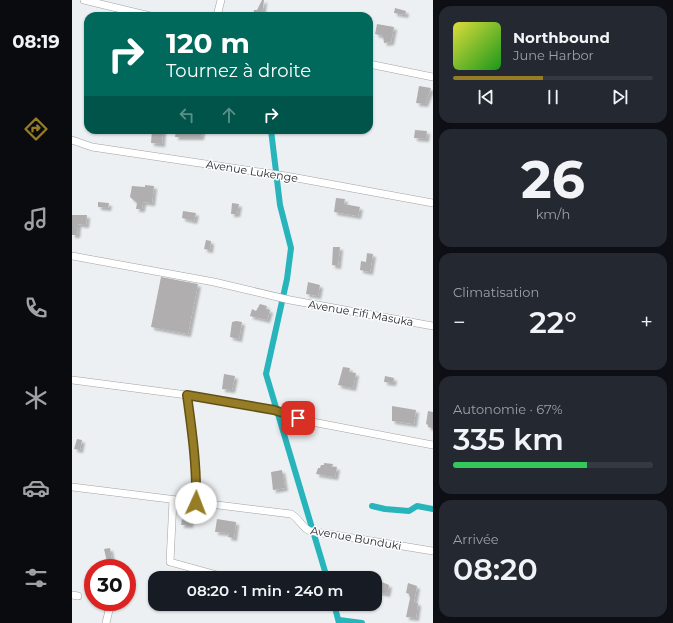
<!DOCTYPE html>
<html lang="fr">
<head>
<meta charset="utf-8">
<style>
	:root { --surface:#171b24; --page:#242831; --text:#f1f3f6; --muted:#9ea1a6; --line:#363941; --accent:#967c24 }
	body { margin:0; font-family:Montserrat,sans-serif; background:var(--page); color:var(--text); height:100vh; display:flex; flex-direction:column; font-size:15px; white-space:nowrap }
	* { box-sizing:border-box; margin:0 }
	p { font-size:13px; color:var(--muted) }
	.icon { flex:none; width:22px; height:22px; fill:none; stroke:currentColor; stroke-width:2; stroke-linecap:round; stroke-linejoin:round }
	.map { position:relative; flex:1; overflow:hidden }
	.panel { display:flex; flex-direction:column; gap:6px; padding:6px; background:#0d0f14; width:240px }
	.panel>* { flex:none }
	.guide { position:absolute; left:12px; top:12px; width:289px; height:122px; border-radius:12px; box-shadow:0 1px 3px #0004; background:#00695c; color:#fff; overflow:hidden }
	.speed { position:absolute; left:12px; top:559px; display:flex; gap:8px; font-size:20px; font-weight:700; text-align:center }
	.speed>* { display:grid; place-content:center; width:52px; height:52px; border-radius:50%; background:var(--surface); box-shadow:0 1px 3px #0004; line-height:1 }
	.speed .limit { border:6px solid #d22; background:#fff; color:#111 }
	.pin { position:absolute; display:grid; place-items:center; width:34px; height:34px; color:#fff; margin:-17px; border-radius:8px; box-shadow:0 2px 6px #0006 }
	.me { position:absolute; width:44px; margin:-22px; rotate:2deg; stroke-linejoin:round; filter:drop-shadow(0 0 3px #0008) }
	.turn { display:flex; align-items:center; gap:14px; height:84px; padding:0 16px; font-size:18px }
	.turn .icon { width:52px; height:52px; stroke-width:2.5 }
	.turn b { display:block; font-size:28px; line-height:34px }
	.lanes { display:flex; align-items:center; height:38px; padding:0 16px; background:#0003; justify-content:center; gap:20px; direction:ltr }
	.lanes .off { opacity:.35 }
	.big { font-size:30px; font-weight:600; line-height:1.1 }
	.panel .card { flex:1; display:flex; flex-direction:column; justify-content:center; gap:6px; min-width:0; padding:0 14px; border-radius:12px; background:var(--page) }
	.panel .dial { align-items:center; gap:0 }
	.dial b { font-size:52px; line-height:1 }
	.song { display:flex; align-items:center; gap:12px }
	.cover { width:48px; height:48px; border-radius:6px; background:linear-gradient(135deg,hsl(60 70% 55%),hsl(120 70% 35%)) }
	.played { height:4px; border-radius:2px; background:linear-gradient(90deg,var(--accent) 45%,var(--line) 45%) }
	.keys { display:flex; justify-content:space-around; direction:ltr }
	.heat { display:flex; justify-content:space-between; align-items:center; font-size:22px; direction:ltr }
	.charge { height:6px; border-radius:3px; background:linear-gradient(90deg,#34c759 67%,var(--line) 0) }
	.trip { position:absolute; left:76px; top:571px; width:234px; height:40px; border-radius:12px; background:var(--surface); box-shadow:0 1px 3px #0004; font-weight:600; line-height:40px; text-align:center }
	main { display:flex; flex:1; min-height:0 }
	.tabs { display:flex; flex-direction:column; width:72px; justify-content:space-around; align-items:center; background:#090b0e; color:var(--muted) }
	.tabs .icon { width:28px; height:28px }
	.tabs .active { color:var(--accent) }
	.tabs b { font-size:18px; color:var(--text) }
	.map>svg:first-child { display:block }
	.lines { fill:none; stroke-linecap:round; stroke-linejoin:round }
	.canal { stroke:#27b4bb; stroke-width:6 }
	.building { fill:#b0aeaf; filter:url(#shadow) }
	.minor-casing { stroke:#a0a2a4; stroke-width:8 }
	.minor { stroke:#fff; stroke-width:7 }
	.route-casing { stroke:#625117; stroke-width:10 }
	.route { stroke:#967c24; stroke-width:7 }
	.labels { text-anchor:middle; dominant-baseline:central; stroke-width:3; stroke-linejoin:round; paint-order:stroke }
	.street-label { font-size:11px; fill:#28292a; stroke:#fbfdff }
</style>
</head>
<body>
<main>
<nav class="tabs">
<b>08:19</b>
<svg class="icon active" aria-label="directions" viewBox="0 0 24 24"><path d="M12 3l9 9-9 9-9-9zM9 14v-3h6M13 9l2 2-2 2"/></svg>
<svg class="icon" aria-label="music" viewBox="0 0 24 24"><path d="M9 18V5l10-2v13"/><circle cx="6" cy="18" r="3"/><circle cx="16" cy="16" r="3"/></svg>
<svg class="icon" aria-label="phone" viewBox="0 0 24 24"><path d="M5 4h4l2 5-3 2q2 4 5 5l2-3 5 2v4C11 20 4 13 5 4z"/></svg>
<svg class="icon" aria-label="climate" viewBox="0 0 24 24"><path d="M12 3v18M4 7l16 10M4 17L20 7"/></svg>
<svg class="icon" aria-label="car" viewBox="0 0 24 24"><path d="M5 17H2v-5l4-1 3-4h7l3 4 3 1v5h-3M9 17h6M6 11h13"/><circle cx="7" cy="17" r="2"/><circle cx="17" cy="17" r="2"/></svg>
<svg class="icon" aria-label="filters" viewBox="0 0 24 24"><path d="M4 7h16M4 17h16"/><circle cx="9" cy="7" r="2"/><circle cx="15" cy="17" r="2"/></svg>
</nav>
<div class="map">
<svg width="361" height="623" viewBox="0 0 361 623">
	<defs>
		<filter id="shadow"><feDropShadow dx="3" dy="3" stdDeviation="1" flood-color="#0004"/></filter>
	</defs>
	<rect width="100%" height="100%" fill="#edf0f2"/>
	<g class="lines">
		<!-- canal -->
		<g class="canal">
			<path d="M199,130l9,75 11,43 -4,31 -21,95 61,204"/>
			<path d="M300,506l13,3 24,2 8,-5 16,3"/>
			<path d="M262,604l5,19"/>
			<path d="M267,620l23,3"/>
		</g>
	</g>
	<!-- building -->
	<g class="building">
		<path d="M190,0h2l-2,16h-9l1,-6h3z"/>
		<path d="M323,8l11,3 -1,4 -11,-2z"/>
		<path d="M305,24l17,3 -3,15 -7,1 -1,-7 -8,-2z"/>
		<path d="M347,86l12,2 -6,16 -9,-1z"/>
		<path d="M80,130h11l-1,14 -11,-1z"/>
		<path d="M104,130h26l-1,7h-26z"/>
		<path d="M343,130l12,1 -1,8 -12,-1z"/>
		<path d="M73,185l9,1 -2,17 -9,-1 -1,7h-6l1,-6 -7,-6 2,-11 13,1z"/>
		<path d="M264,198l9,1 -1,5 16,3 -2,9 -24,-4z"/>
		<path d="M26,202l11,1 -1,5 -10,-1z"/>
		<path d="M160,203l7,1 -2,10h-6z"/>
		<path d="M111,211l13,2 -2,8 -12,-3z"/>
		<path d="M0,215h15l-1,10 -8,-1 -1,11h-5z"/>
		<path d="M134,240l5,1 -1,9 -6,-1z"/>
		<path d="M261,247h7l-2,19 -6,-1z"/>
		<path d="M295,253l6,1 -3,18 -10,-2 1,-9 5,1z"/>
		<path d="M89,277l37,7 -10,50 -37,-7z"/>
		<path d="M236,282l12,3 -2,11 -12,-2z"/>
		<path d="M188,304l7,2 -1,3 4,1 -3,10 -17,-4 2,-7 4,2z"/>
		<path d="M164,321l6,1 -3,17 -9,-2 2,-15z"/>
		<path d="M271,367l7,1 -1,4 7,1 -3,15 -15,-3z"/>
		<path d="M152,374l11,2 -3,14 -10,-1z"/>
		<path d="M313,376l9,2 -1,5 -9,-1z"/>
		<path d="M320,406l24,4 -2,14 -22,-3z"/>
		<path d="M356,411l5,1v16l-5,-1v-2l-2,-1z"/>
		<path d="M5,439l5,1 -2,10 -6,-1z"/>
		<path d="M252,463l9,1 -1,3h5l-2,10 -19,-3 2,-6h2l1,-3h3z"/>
		<path d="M210,470l3,18 -12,2 -2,-18z"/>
		<path d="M110,519h9l-1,6h-9z"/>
		<path d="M145,519l19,3 -2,16 -6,-1 1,-4 -14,-1z"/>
		<path d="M38,548l2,13 -5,1 -3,-13z"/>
		<path d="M310,582l7,3 -2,9 -10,-2 2,-9 3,1z"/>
		<path d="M336,583l9,3 -3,16 4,1 -2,15 -10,-1 4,-19 -1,-4 -3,-1z"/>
	</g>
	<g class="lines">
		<defs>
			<g id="minor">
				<path d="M12,0l66,16"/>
				<path d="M145,16l4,-16"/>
				<path d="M297,64l64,13"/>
				<path d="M0,140l20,7 194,29 147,27"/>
				<path d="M0,256l142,26 76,18 143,26"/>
				<path d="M0,380l115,15 87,15 33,11 126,24"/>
				<path d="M115,395c5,36 10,71 9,108"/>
				<path d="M0,487l219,27c8,4 11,14 19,17l123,20"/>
				<path d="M101,500l-3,62 58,16"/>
				<path d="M0,595l6,1"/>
				<path d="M229,604l2,1"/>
				<path d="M34,623l5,-21"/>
			</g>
		</defs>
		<!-- minor casing -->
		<use href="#minor" class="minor-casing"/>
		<!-- minor -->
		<use href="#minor" class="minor"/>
	</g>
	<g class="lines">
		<defs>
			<path id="route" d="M124,503c1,-37 -4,-72 -9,-108l87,15 24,8"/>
		</defs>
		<!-- route casing -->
		<use href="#route" class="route-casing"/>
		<!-- route -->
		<use href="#route" class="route"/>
	</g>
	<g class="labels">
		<!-- street labels -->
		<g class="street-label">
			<text transform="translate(180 171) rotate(9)">Avenue Lukenge</text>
			<text transform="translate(289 313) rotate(10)">Avenue Fifi Masuka</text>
			<text transform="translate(284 538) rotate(10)">Avenue Bunduki</text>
		</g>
	</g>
</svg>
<div class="speed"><div class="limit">30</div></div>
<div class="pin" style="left:226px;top:418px;background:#d93025"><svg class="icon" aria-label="arrive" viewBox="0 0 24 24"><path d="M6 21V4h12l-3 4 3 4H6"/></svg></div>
<svg class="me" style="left:124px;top:503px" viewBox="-20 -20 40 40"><circle r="19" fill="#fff"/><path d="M0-13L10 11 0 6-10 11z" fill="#967c24"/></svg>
<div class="trip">08:20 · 1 min · 240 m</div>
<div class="guide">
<div class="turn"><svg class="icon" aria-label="right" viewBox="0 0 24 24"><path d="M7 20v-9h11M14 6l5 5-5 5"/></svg><div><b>120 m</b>Tournez à droite</div></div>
<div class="lanes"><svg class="icon off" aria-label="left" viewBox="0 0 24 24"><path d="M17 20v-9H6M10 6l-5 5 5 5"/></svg><svg class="icon off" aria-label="ahead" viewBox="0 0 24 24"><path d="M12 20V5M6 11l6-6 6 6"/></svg><svg class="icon" aria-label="right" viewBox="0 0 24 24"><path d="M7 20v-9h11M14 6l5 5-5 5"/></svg></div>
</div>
</div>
<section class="panel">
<div class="card">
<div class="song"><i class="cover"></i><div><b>Northbound</b><p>June Harbor</p></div></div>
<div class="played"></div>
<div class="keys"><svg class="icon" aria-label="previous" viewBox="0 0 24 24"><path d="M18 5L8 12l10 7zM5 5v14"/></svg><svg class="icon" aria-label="pause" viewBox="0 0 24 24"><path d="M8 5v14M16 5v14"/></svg><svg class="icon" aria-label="next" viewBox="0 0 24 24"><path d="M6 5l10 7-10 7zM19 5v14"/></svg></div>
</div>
<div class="card dial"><b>26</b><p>km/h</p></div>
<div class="card"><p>Climatisation</p>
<div class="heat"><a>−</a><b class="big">22°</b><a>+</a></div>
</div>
<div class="card"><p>Autonomie · 67%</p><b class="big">335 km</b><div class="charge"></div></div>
<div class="card"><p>Arrivée</p><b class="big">08:20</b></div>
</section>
</main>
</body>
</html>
